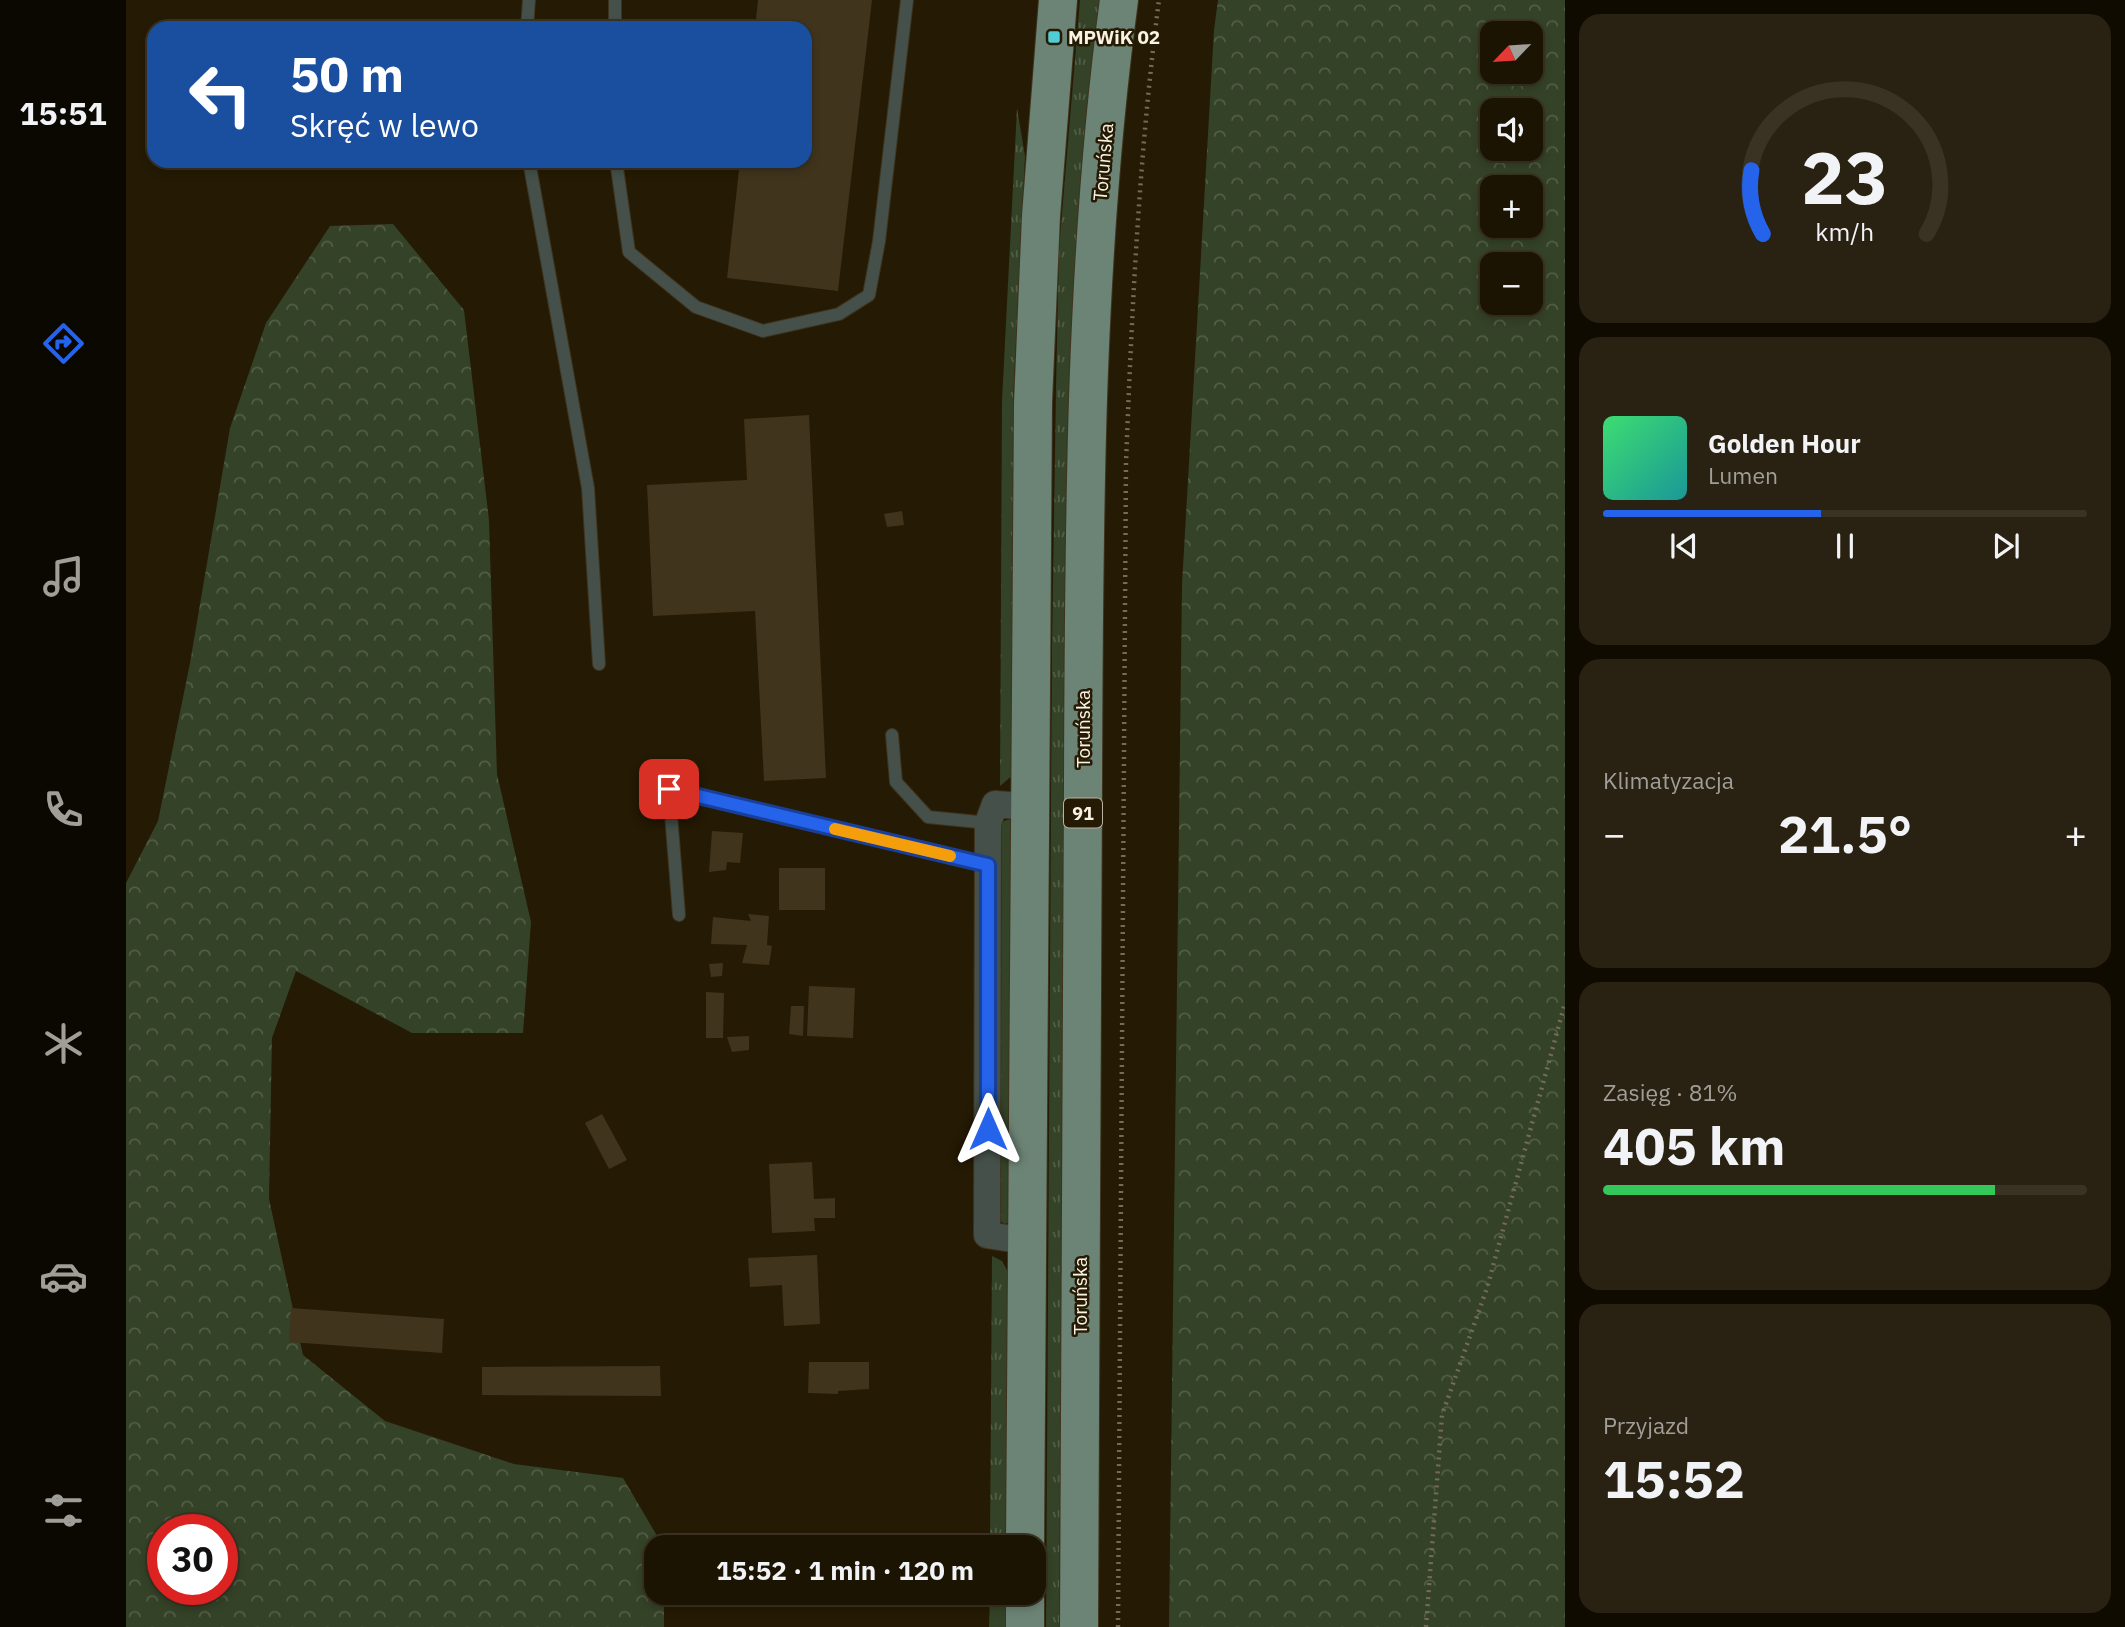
<!DOCTYPE html>
<html lang="pl">
<head>
<meta charset="utf-8">
<style>
	:root { --surface:#1c1402; --page:#292111; --text:#f1f3f6; --muted:#a09e99; --line:#3a3324; --accent:#2563eb }
	body { margin:0; font-family:"IBM Plex Sans",sans-serif; background:var(--page); color:var(--text); height:100vh; display:flex; flex-direction:column; font-size:26px; white-space:nowrap }
	* { box-sizing:border-box; margin:0 }
	p { font-size:23px; color:var(--muted) }
	.icon { flex:none; width:38px; height:38px; fill:none; stroke:currentColor; stroke-width:2; stroke-linecap:round; stroke-linejoin:round }
	.map { position:relative; flex:1; overflow:hidden }
	.side { display:flex; flex-direction:column; gap:14px; padding:14px; background:#0f0b01; width:560px }
	.side>* { flex:none }
	.top-card { position:absolute; left:21px; top:21px; width:665px; height:147px; border-radius:21px; box-shadow:0 4px 10px #0003,0 0 0 2px var(--line); background:#1a4fa0; color:#fff; overflow:hidden }
	.needle { width:46px; rotate:245deg }
	.controls { position:absolute; left:1354px; top:21px; display:grid; gap:14px }
	.controls a { display:grid; place-items:center; width:63px; height:63px; border-radius:14px; background:var(--surface); box-shadow:0 4px 10px #0003,0 0 0 2px var(--line); font-size:35px }
	.speed { position:absolute; left:21px; top:1514px; display:flex; gap:14px; font-size:35px; font-weight:700; text-align:center }
	.speed>* { display:grid; place-content:center; width:91px; height:91px; border-radius:50%; background:var(--surface); box-shadow:0 4px 10px #0003,0 0 0 2px var(--line); line-height:1 }
	.speed .limit { border:10px solid #d22; background:#fff; color:#111 }
	.pin { position:absolute; display:grid; place-items:center; width:60px; height:60px; color:#fff; margin:-30px; border-radius:14px; box-shadow:0 4px 10px #0006 }
	.me { position:absolute; width:77px; margin:-38px; rotate:0deg; stroke-linejoin:round; filter:drop-shadow(0 0 5px #0008) }
	.turn { display:flex; align-items:center; gap:24px; height:147px; padding:0 28px; font-size:32px }
	.turn .icon { width:91px; height:91px; stroke-width:2.5 }
	.turn b { display:block; font-size:49px; line-height:60px }
	.big { font-size:52px; font-weight:700; line-height:1.1 }
	.side .tile { flex:1; display:flex; flex-direction:column; justify-content:center; gap:10px; min-width:0; padding:0 24px; border-radius:21px; background:var(--page) }
	.side .dial { align-items:center; gap:0 }
	.dial svg { height:182px; overflow:visible; fill:none; stroke:var(--line); stroke-width:7; stroke-linecap:round; text-anchor:middle }
	.dial text { fill:var(--text); stroke:none }
	.song { display:flex; align-items:center; gap:21px }
	.cover { width:84px; height:84px; border-radius:10px; background:linear-gradient(135deg,hsl(140 70% 55%),hsl(180 70% 35%)) }
	.played { height:7px; border-radius:4px; background:linear-gradient(90deg,var(--accent) 45%,var(--line) 45%) }
	.keys { display:flex; justify-content:space-around; direction:ltr }
	.heat { display:flex; justify-content:space-between; align-items:center; font-size:38px; direction:ltr }
	.charge { height:10px; border-radius:5px; background:linear-gradient(90deg,#34c759 81%,var(--line) 0) }
	.trip { position:absolute; left:518px; top:1535px; width:402px; height:70px; border-radius:21px; background:var(--surface); box-shadow:0 4px 10px #0003,0 0 0 2px var(--line); font-weight:700; line-height:70px; text-align:center }
	main { display:flex; flex:1; min-height:0 }
	.tabs { display:flex; flex-direction:column; width:126px; justify-content:space-around; align-items:center; background:#0b0801; color:var(--muted) }
	.tabs .icon { width:49px; height:49px }
	.tabs .active { color:var(--accent) }
	.tabs b { font-size:32px; color:var(--text) }
	.map>svg:first-child { display:block }
	.grass { fill:url(#grass-tufts) }
	.forest { fill:url(#forest-crowns); fill-rule:evenodd }
	.building { fill:#40341c }
	.lines { fill:none; stroke-linecap:round; stroke-linejoin:round }
	.lane-casing { stroke:#3f341e; stroke-width:14 }
	.street-casing { stroke:#3f341e; stroke-width:28 }
	.primary-casing { stroke:#3f341e; stroke-width:40 }
	.path { stroke:#756b57; stroke-width:4.5; stroke-dasharray:2 5; stroke-linecap:butt }
	.lane { stroke:#445049; stroke-width:12 }
	.street { stroke:#445049; stroke-width:26 }
	.primary { stroke:#6c8476; stroke-width:38 }
	.route-casing { stroke:#184099; stroke-width:18 }
	.route { stroke:#2563eb; stroke-width:12 }
	.slow { stroke:#f59e0b; stroke-width:12 }
	.poi-dot { fill:#51ccd5; stroke:#251a03; stroke-width:2.5 }
	.labels { text-anchor:middle; dominant-baseline:central; stroke-width:5; stroke-linejoin:round; paint-order:stroke }
	.shield { fill:#251a03; stroke:#bab2a0; stroke-width:2 }
	.shield-label { font-size:18px; font-weight:bold; fill:#faf3e4 }
	.poi-label { font-size:19px; font-weight:bold; fill:#faf3e4; stroke:#251a03; text-anchor:start }
	.street-label { font-size:19px; fill:#faf3e4; stroke:#251a03 }
</style>
</head>
<body>
<main>
<nav class="tabs">
<b>15:51</b>
<svg class="icon active" aria-label="directions" viewBox="0 0 24 24"><path d="M12 3l9 9-9 9-9-9zM9 14v-3h6M13 9l2 2-2 2"/></svg>
<svg class="icon" aria-label="music" viewBox="0 0 24 24"><path d="M9 18V5l10-2v13"/><circle cx="6" cy="18" r="3"/><circle cx="16" cy="16" r="3"/></svg>
<svg class="icon" aria-label="phone" viewBox="0 0 24 24"><path d="M5 4h4l2 5-3 2q2 4 5 5l2-3 5 2v4C11 20 4 13 5 4z"/></svg>
<svg class="icon" aria-label="climate" viewBox="0 0 24 24"><path d="M12 3v18M4 7l16 10M4 17L20 7"/></svg>
<svg class="icon" aria-label="car" viewBox="0 0 24 24"><path d="M5 17H2v-5l4-1 3-4h7l3 4 3 1v5h-3M9 17h6M6 11h13"/><circle cx="7" cy="17" r="2"/><circle cx="17" cy="17" r="2"/></svg>
<svg class="icon" aria-label="filters" viewBox="0 0 24 24"><path d="M4 7h16M4 17h16"/><circle cx="9" cy="7" r="2"/><circle cx="15" cy="17" r="2"/></svg>
</nav>
<div class="map">
<svg width="1439" height="1627" viewBox="0 0 1439 1627">
	<defs>
		<pattern id="grass-tufts" width="24" height="20" patternUnits="userSpaceOnUse" patternTransform="scale(1.75)"><rect width="24" height="20" fill="#344227"/><path d="M3 7l-1-3M5 7V3M7 7l1-3M15 17l-1-3M17 17v-4M19 17l1-3" fill="none" stroke="#525e46"/></pattern>
		<pattern id="forest-crowns" width="20" height="18" patternUnits="userSpaceOnUse" patternTransform="scale(1.75)"><rect width="20" height="18" fill="#344227"/><path d="M2 6a3 3 0 1 1 6 0M12 15a3 3 0 1 1 6 0" fill="none" stroke="#525e46"/></pattern>
	</defs>
	<rect width="100%" height="100%" fill="#251a03"/>
	<!-- grass -->
	<g class="grass">
		<path d="M954,0h22l-38,982 -5,645h-13l6,-981 4,-258 3,-139z"/>
		<path d="M891,108l8,48 -12,246v373l-13,11 2,-385z"/>
		<path d="M883,819l3,3 -3,400 -4,2 -5,-3 2,-399z"/>
		<path d="M866,1256l10,5 6,11 -2,275h-16z"/>
		<path d="M864,1593h16v34h-17z"/>
	</g>
	<!-- forest -->
	<g class="forest">
		<path d="M1092,0h347v1627h-396l13,-1043 32,-554zM1367,33h38v39h-38zM1367,110h38v39h-38zM1367,187h38v39h-38zM1367,264h38v39h-38z"/>
		<path d="M267,224l71,86 25,210 8,254 34,148 -8,111h-111l-116,-62 -24,67 -3,161 34,156 82,66 129,43 109,14 40,68 -7,1v45l8,1v34h-538v-744l32,-62 32,-158 40,-235 36,-105 64,-97zM37,1530h59v59h-59z"/>
	</g>
	<!-- building -->
	<g class="building">
		<path d="M632,0h114l-34,291 -111,-13 13,-117h65v-133h-50z"/>
		<path d="M683,415l17,363 -62,3 -9,-170 -102,5 -6,-131 100,-5 -3,-61z"/>
		<path d="M776,511l2,14 -17,2 -3,-13z"/>
		<path d="M586,831l31,2 -3,30 -13,-1 -1,8 -17,2z"/>
		<rect x="653" y="868" width="46" height="42"/>
		<path d="M622,914l21,2 -2,29 5,1 -3,19 -27,-2 5,-18 -36,-1 2,-27 38,4z"/>
		<path d="M597,963l-1,13 -11,1 -2,-13z"/>
		<path d="M683,986l46,2 -2,50 -46,-2z"/>
		<path d="M580,992l18,1 -1,45h-17z"/>
		<path d="M665,1006h13l-1,30 -14,-2z"/>
		<path d="M623,1036v14l-17,2 -5,-15z"/>
		<path d="M476,1114l25,46 -18,9 -24,-46z"/>
		<path d="M686,1162l2,37 21,-1v20h-21l1,13 -43,2 -3,-69z"/>
		<path d="M691,1255l3,69 -36,2 -2,-41 -32,2 -2,-29z"/>
		<path d="M165,1308l153,11 -2,34 -153,-11z"/>
		<path d="M683,1362h60v27l-31,2v3l-30,-1z"/>
		<path d="M534,1366l1,30 -179,-1v-28z"/>
	</g>
	<g class="lines">
		<defs>
			<g id="lane">
				<path d="M401,28l2,-28"/>
				<path d="M489,28v-28"/>
				<path d="M403,161l59,327 11,176"/>
				<path d="M490,161l13,91 67,55 67,24 76,-17 30,-19 10,-54 28,-241"/>
				<path d="M766,735l4,47 32,35 60,6"/>
				<path d="M553,915l-10,-126 319,76"/>
			</g>
			<path id="street" d="M900,1241l-39,-6 1,-412 7,-19 36,3"/>
			<g id="primary">
				<path d="M899,1547l8,-1144 8,-187 17,-216"/>
				<path d="M899,1627v-35"/>
				<path d="M953,1627c1,-281 2,-562 4,-843 1,-261 1,-524 36,-784"/>
			</g>
		</defs>
		<!-- lane casing -->
		<use href="#lane" class="lane-casing"/>
		<!-- street casing -->
		<use href="#street" class="street-casing"/>
		<!-- primary casing -->
		<use href="#primary" class="primary-casing"/>
		<!-- path -->
		<g class="path">
			<path d="M992,1627l8,-1164c6,-154 13,-309 33,-463"/>
			<path d="M1300,1627l16,-212 45,-127 78,-285"/>
		</g>
		<!-- lane -->
		<use href="#lane" class="lane"/>
		<!-- street -->
		<use href="#street" class="street"/>
		<!-- primary -->
		<use href="#primary" class="primary"/>
	</g>
	<g class="lines">
		<defs>
			<path id="route" d="M543,789l319,76v264"/>
		</defs>
		<!-- route casing -->
		<use href="#route" class="route-casing"/>
		<!-- route -->
		<use href="#route" class="route"/>
		<!-- slow -->
		<path class="slow" d="M709,829l115,27"/>
	</g>
	<!-- markers -->
	<rect class="poi-dot" x="921" y="30" width="14" height="14" rx="3.5"/>
	<g class="labels">
		<!-- shield labels -->
		<rect class="shield" x="938" y="798.5" width="38" height="29" rx="5"/>
		<g class="shield-label">
			<text x="957" y="813">91</text>
		</g>
		<!-- poi labels -->
		<g class="poi-label">
			<text x="942" y="37">MPWiK 02</text>
		</g>
		<!-- street labels -->
		<g class="street-label">
			<text transform="translate(977 162) rotate(-85)">Toruńska</text>
			<text transform="translate(957 729) rotate(-90)">Toruńska</text>
			<text transform="translate(954 1296) rotate(-90)">Toruńska</text>
		</g>
	</g>
</svg>
<div class="controls">
<a><svg class="needle" viewBox="-14 -14 28 28"><path d="M0-13l5 13h-10z" fill="#e53935"/><path d="M0 13l5-13h-10z" fill="#a09e99"/></svg></a>
<a><svg class="icon" aria-label="sound" viewBox="0 0 24 24"><path d="M4 9h4l5-4v14l-5-4H4zM17 9q2 3 0 6"/></svg></a>
<a>+</a>
<a>−</a>
</div>
<div class="speed"><div class="limit">30</div></div>
<div class="pin" style="left:543px;top:789px;background:#d93025"><svg class="icon" aria-label="arrive" viewBox="0 0 24 24"><path d="M6 21V4h12l-3 4 3 4H6"/></svg></div>
<svg class="me" style="left:862px;top:1129px" viewBox="-20 -20 40 40"><path d="M0-17L14 15 0 8-14 15z" fill="#2563eb" stroke="#fff" stroke-width="4"/></svg>
<div class="trip">15:52 · 1 min · 120 m</div>
<div class="top-card">
<div class="turn"><svg class="icon" aria-label="left" viewBox="0 0 24 24"><path d="M17 20v-9H6M10 6l-5 5 5 5"/></svg><div><b>50 m</b>Skręć w lewo</div></div>
</div>
</div>
<section class="side">
<div class="tile dial"><svg viewBox="0 0 100 80">
<path d="M14 69A42 42 0 1 1 86 69"/>
<path d="M14 69A42 42 0 0 1 9 41" stroke="#2563eb"/>
<text x="50" y="56" font-size="32" font-weight="700">23</text>
<text x="50" y="72" font-size="11">km/h</text>
</svg></div>
<div class="tile">
<div class="song"><i class="cover"></i><div><b>Golden Hour</b><p>Lumen</p></div></div>
<div class="played"></div>
<div class="keys"><svg class="icon" aria-label="previous" viewBox="0 0 24 24"><path d="M18 5L8 12l10 7zM5 5v14"/></svg><svg class="icon" aria-label="pause" viewBox="0 0 24 24"><path d="M8 5v14M16 5v14"/></svg><svg class="icon" aria-label="next" viewBox="0 0 24 24"><path d="M6 5l10 7-10 7zM19 5v14"/></svg></div>
</div>
<div class="tile"><p>Klimatyzacja</p>
<div class="heat"><a>−</a><b class="big">21.5°</b><a>+</a></div>
</div>
<div class="tile"><p>Zasięg · 81%</p><b class="big">405 km</b><div class="charge"></div></div>
<div class="tile"><p>Przyjazd</p><b class="big">15:52</b></div>
</section>
</main>
</body>
</html>
